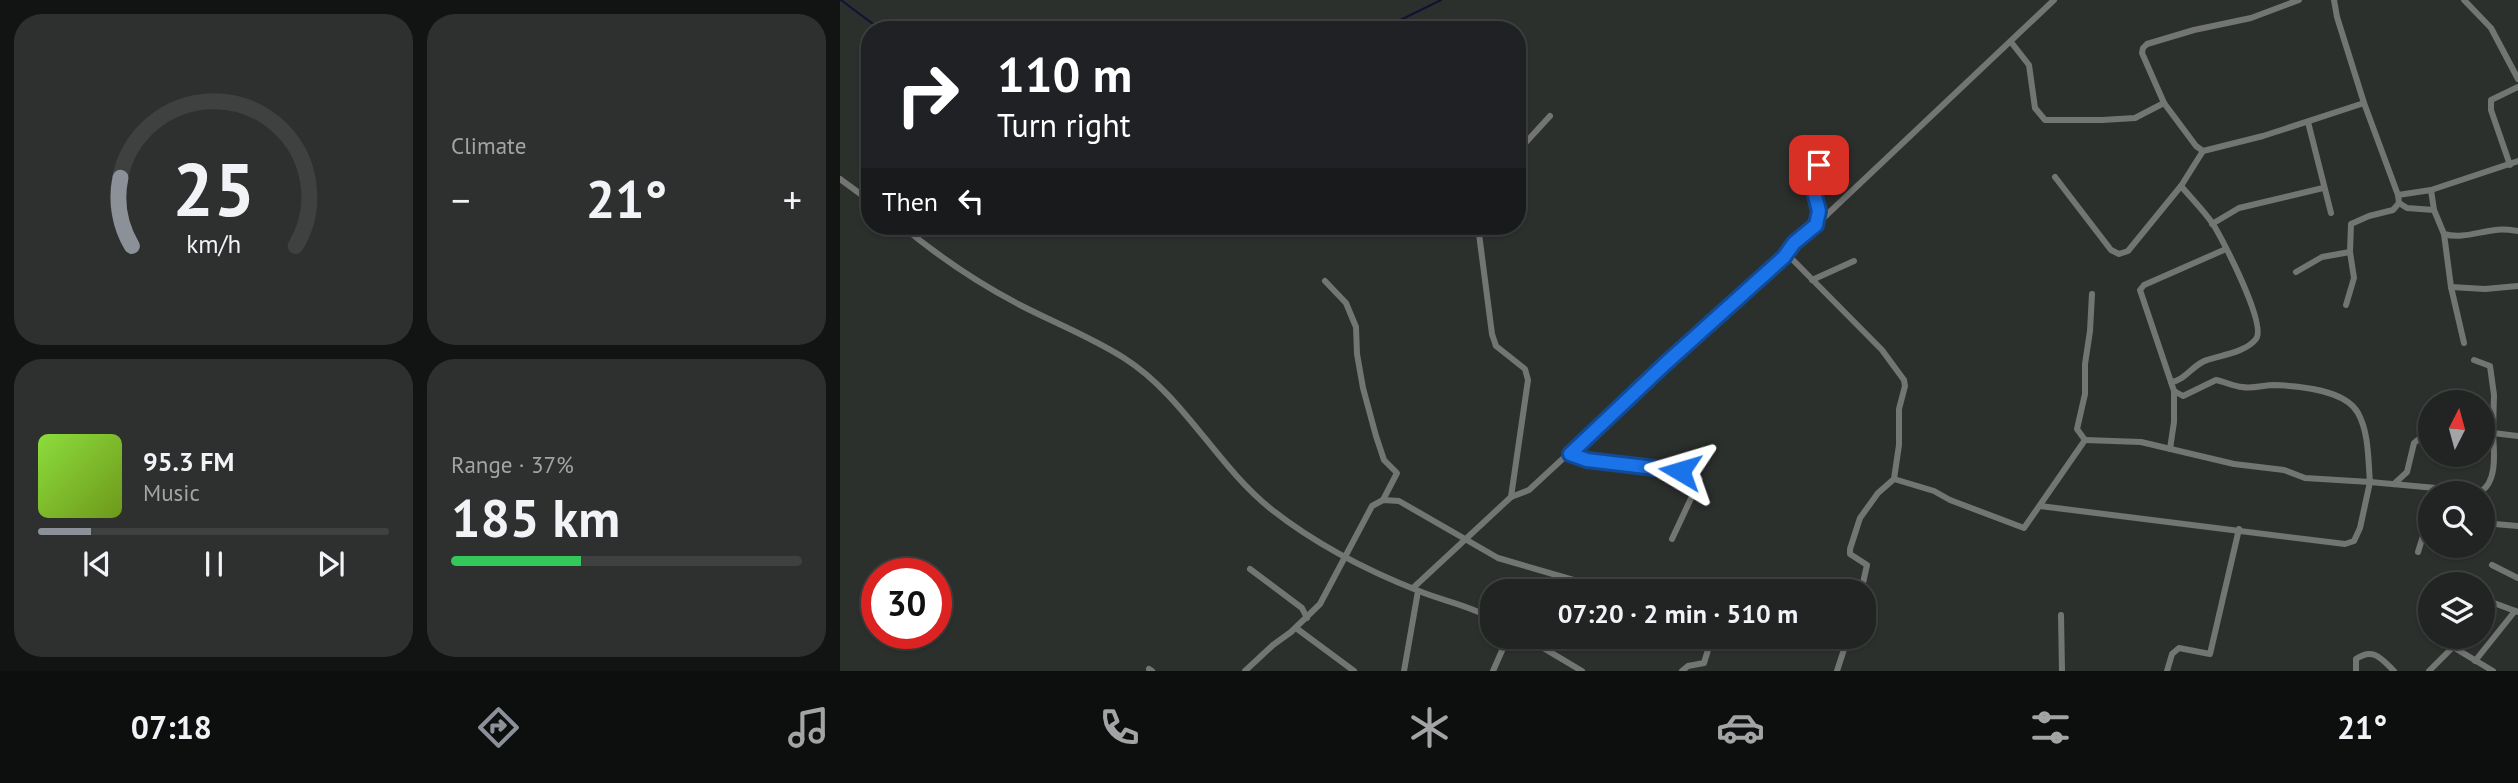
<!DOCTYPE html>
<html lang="en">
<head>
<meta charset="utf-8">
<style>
	:root { --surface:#212422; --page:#2d302f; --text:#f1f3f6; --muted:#a2a4a5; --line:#3e4140; --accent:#8c9099 }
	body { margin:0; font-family:"PT Sans",sans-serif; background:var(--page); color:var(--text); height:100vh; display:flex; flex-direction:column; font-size:26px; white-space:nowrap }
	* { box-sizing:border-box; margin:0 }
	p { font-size:23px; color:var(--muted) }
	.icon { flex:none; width:38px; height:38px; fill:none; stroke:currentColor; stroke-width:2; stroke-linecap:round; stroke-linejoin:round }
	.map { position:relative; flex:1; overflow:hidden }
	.side { display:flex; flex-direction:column; gap:14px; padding:14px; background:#121413; width:840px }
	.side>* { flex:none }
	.hud { position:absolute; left:21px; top:21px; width:665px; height:214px; border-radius:28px; box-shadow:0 2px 5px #0004,0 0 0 2px var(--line); background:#202124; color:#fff; overflow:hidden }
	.needle { width:46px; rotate:6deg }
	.fabs { position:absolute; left:1578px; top:390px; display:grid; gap:14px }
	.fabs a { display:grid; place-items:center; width:77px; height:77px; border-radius:50%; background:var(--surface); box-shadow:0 2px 5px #0004,0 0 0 2px var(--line); font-size:35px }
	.speed { position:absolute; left:21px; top:558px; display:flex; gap:14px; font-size:35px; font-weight:700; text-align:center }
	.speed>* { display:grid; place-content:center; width:91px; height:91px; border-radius:50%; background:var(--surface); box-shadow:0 2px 5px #0004,0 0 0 2px var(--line); line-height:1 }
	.speed .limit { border:10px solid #d22; background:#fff; color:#111 }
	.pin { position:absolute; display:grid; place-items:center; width:60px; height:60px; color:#fff; margin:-30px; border-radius:14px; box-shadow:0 4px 10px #0006 }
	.me { position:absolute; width:77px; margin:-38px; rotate:277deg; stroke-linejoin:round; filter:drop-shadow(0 0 5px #0008) }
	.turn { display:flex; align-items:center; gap:24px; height:147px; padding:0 21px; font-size:32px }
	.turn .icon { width:91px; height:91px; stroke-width:2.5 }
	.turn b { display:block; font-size:49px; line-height:60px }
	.then { display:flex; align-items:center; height:66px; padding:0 21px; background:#0003; gap:14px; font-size:26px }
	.big { font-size:52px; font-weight:600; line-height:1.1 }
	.side .widget { flex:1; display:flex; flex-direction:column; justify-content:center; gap:10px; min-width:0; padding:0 24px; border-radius:28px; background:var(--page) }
	.side .dial { align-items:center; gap:0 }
	.dial svg { height:182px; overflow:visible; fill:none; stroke:var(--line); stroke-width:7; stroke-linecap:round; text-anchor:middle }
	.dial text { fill:var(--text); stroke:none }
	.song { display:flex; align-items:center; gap:21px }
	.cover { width:84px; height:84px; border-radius:10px; background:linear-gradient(135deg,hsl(90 70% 55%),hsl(80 70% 35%)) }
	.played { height:7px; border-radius:4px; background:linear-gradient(90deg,var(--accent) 15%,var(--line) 15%) }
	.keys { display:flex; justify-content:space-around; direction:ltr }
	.heat { display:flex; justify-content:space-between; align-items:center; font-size:38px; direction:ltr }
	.charge { height:10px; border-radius:5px; background:linear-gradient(90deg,#34c759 37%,var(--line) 0) }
	.side .tiles { flex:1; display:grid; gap:14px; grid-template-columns:repeat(2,1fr) }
	.trip { position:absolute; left:640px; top:579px; width:396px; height:70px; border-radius:28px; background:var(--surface); box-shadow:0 2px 5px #0004,0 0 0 2px var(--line); font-weight:600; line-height:70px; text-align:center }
	.dock { display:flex; height:112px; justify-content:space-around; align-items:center; background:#0d0e0e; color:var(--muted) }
	.dock .icon { width:49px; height:49px }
	.dock .current { color:var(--accent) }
	.dock b { font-size:32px; color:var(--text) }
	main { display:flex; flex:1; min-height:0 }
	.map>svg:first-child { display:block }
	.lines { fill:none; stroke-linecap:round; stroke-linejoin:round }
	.stream { stroke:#101134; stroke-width:2 }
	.street { stroke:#737573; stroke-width:6 }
	.route-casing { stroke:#114b97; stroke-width:18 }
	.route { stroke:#1a73e8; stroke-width:12 }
</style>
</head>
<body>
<main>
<section class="side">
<div class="tiles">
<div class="widget dial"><svg viewBox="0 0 100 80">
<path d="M14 69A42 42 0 1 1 86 69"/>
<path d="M14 69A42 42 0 0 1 9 39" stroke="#8c9099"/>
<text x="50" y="56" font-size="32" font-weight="700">25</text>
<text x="50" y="72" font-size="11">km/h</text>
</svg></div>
<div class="widget"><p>Climate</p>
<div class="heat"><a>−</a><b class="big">21°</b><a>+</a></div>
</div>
<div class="widget">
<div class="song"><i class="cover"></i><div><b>95.3 FM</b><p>Music</p></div></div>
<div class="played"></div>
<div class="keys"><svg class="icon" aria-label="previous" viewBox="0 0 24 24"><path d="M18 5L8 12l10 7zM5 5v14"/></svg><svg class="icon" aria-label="pause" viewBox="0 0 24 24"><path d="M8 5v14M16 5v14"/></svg><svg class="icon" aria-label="next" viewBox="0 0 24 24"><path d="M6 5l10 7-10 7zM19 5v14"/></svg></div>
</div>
<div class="widget"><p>Range · 37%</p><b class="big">185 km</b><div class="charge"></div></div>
</div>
</section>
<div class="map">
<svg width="1678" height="671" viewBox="0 0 1678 671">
	<rect width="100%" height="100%" fill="#2c302d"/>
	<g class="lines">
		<!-- stream -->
		<g class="stream">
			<path d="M1,0l36,27 8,3"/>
			<path d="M540,30l61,-30"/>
		</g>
		<!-- street -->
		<g class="street">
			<path d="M1494,0l3,17 27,86 34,92 1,8 8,5 27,2 10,24c17,5 34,-2 51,-4 7,-1 16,0 23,1"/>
			<path d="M1624,0l27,28 27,51"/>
			<path d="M1171,42l18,23 6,43 10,12h57l33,-2 29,-15"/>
			<path d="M1468,122l23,91"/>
			<path d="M1363,151l-7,-5 -32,-43 -22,-50 1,-5 4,-4 47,-14 57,-12 48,-18"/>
			<path d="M677,152l33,-36"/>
			<path d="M1670,165l-19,-55v-10l27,-13"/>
			<path d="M1215,177l56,73 8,4 9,-3 53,-65 22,-35 60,-15 101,-33"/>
			<path d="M0,179l30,22"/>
			<path d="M1591,190l3,20"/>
			<path d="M1558,195l33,-5 87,-29"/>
			<path d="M1372,224l27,-16 84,-20"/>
			<path d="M976,225l3,-14 -6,-23 5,-16 1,-28"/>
			<path d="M62,226c36,30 76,57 118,79 35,18 71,32 104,53 60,38 92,107 147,151 43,34 97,62 148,82 24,10 50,14 74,28"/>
			<path d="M638,226l14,108 4,12 29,23 3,11 -17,117"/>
			<path d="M1604,234l7,53 13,56"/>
			<path d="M944,257l10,-14 22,-18 238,-225"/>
			<path d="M1456,272l26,-15 28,-5"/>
			<path d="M972,280l42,-19"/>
			<path d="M485,281l21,22 10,24 1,27 6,34 13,48 8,24 13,13 -14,27"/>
			<path d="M1611,287l34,2 33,-3"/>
			<path d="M1506,305l8,-27 -4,-26 1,-28 18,-8 24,-6 6,-7"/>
			<path d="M1634,360l16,6 4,29 -1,38h-10"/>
			<path d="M1331,382c14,-1 22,-18 36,-22 15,-5 39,-8 49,-21 11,-14 -33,-99 -43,-115 -9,-13 -21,-25 -32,-38"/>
			<path d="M1245,440l56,2 93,22 50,6 21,8 65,4c-2,-23 -1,-49 -12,-69 -13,-24 -60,-27 -84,-28 -11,0 -20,4 -32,2 -8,-1 -17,-5 -26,-7l-33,16 -9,-5 -34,-101 4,-5 82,-36"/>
			<path d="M1245,440l-8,-11 8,-35v-30l5,-33 2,-37"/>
			<path d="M1330,449l4,-27v-31"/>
			<path d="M729,454l17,6 109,14 5,5 -28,60"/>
			<path d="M1054,479l40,12 16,9 74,28 61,-88"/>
			<path d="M1554,484l13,-12 7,-29 12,-10h5"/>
			<path d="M1200,506l305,38 9,-3 6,-13 10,-46 110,10c18,-10 14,-41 13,-59l25,3"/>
			<path d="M1643,523l35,3"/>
			<path d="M1578,552l5,-16 8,-8"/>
			<path d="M1652,565l26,13"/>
			<path d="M410,569l52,39 5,10"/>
			<path d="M573,588l98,-91 18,-7 136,-126 119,-107 9,3 89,90 22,30 1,6 -6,23v36l-5,34 -16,14 -18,25 -10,31v5l17,11 -6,27"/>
			<path d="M884,592l1,-3"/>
			<path d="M1643,599l35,13"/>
			<path d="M1221,615l1,56"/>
			<path d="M456,628l58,43"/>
			<path d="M685,637l57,34"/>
			<path d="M1605,637l8,10"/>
			<path d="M1635,661l40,-50"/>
			<path d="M309,669l3,2"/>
			<path d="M405,671l28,-26 18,-13 29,-28 52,-98 11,-6 16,1 99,57 117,34"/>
			<path d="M564,671l14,-80"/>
			<path d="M653,671l15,-34"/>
			<path d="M842,671l6,-5 16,-3 8,-26"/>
			<path d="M997,671l11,-34"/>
			<path d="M1327,671l5,-17 7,-6 31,6 29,-125"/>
			<path d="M1516,671v-12c17,-12 25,-1 38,12"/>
			<path d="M1589,671l24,-24 40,24"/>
		</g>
	</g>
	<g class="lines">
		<defs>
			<path id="route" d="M840,471l-93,-11 -17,-6 95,-90 119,-107 10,-14 22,-18 3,-14 -6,-23 6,-23"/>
		</defs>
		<!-- route casing -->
		<use href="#route" class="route-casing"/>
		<!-- route -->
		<use href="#route" class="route"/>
	</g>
</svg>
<div class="fabs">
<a><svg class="needle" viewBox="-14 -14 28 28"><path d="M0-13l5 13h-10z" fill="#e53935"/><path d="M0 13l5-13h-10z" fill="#a2a4a5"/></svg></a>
<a><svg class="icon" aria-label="search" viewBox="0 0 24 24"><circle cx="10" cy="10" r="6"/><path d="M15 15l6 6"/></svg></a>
<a><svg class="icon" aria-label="layers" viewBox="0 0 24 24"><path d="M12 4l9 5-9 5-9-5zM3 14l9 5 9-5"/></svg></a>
</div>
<div class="speed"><div class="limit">30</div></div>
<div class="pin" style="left:979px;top:165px;background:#d93025"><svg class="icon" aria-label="arrive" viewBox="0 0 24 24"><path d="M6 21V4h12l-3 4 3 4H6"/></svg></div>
<svg class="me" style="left:840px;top:471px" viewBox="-20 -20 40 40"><path d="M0-17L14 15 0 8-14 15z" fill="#1a73e8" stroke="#fff" stroke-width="4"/></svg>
<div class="trip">07:20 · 2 min · 510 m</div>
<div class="hud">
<div class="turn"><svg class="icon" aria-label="right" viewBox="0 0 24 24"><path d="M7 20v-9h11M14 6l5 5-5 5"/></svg><div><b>110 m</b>Turn right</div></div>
<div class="then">Then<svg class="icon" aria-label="left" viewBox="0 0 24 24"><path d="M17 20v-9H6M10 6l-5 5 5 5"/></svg></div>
</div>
</div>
</main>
<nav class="dock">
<b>07:18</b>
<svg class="icon current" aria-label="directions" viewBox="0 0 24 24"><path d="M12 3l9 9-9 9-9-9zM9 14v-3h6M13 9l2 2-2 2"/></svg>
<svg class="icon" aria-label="music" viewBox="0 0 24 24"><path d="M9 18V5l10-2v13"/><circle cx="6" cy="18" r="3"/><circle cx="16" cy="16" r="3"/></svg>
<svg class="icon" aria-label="phone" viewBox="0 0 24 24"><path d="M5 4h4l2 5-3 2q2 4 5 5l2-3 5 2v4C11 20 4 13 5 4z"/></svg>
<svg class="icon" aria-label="climate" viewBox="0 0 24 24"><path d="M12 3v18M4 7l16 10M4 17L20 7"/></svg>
<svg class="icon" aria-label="car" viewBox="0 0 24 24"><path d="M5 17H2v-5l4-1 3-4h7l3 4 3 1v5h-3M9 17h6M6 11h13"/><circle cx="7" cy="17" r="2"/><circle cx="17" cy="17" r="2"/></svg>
<svg class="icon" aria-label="filters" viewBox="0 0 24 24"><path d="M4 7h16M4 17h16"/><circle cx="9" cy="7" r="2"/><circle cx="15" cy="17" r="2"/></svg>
<b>21°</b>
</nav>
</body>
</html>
